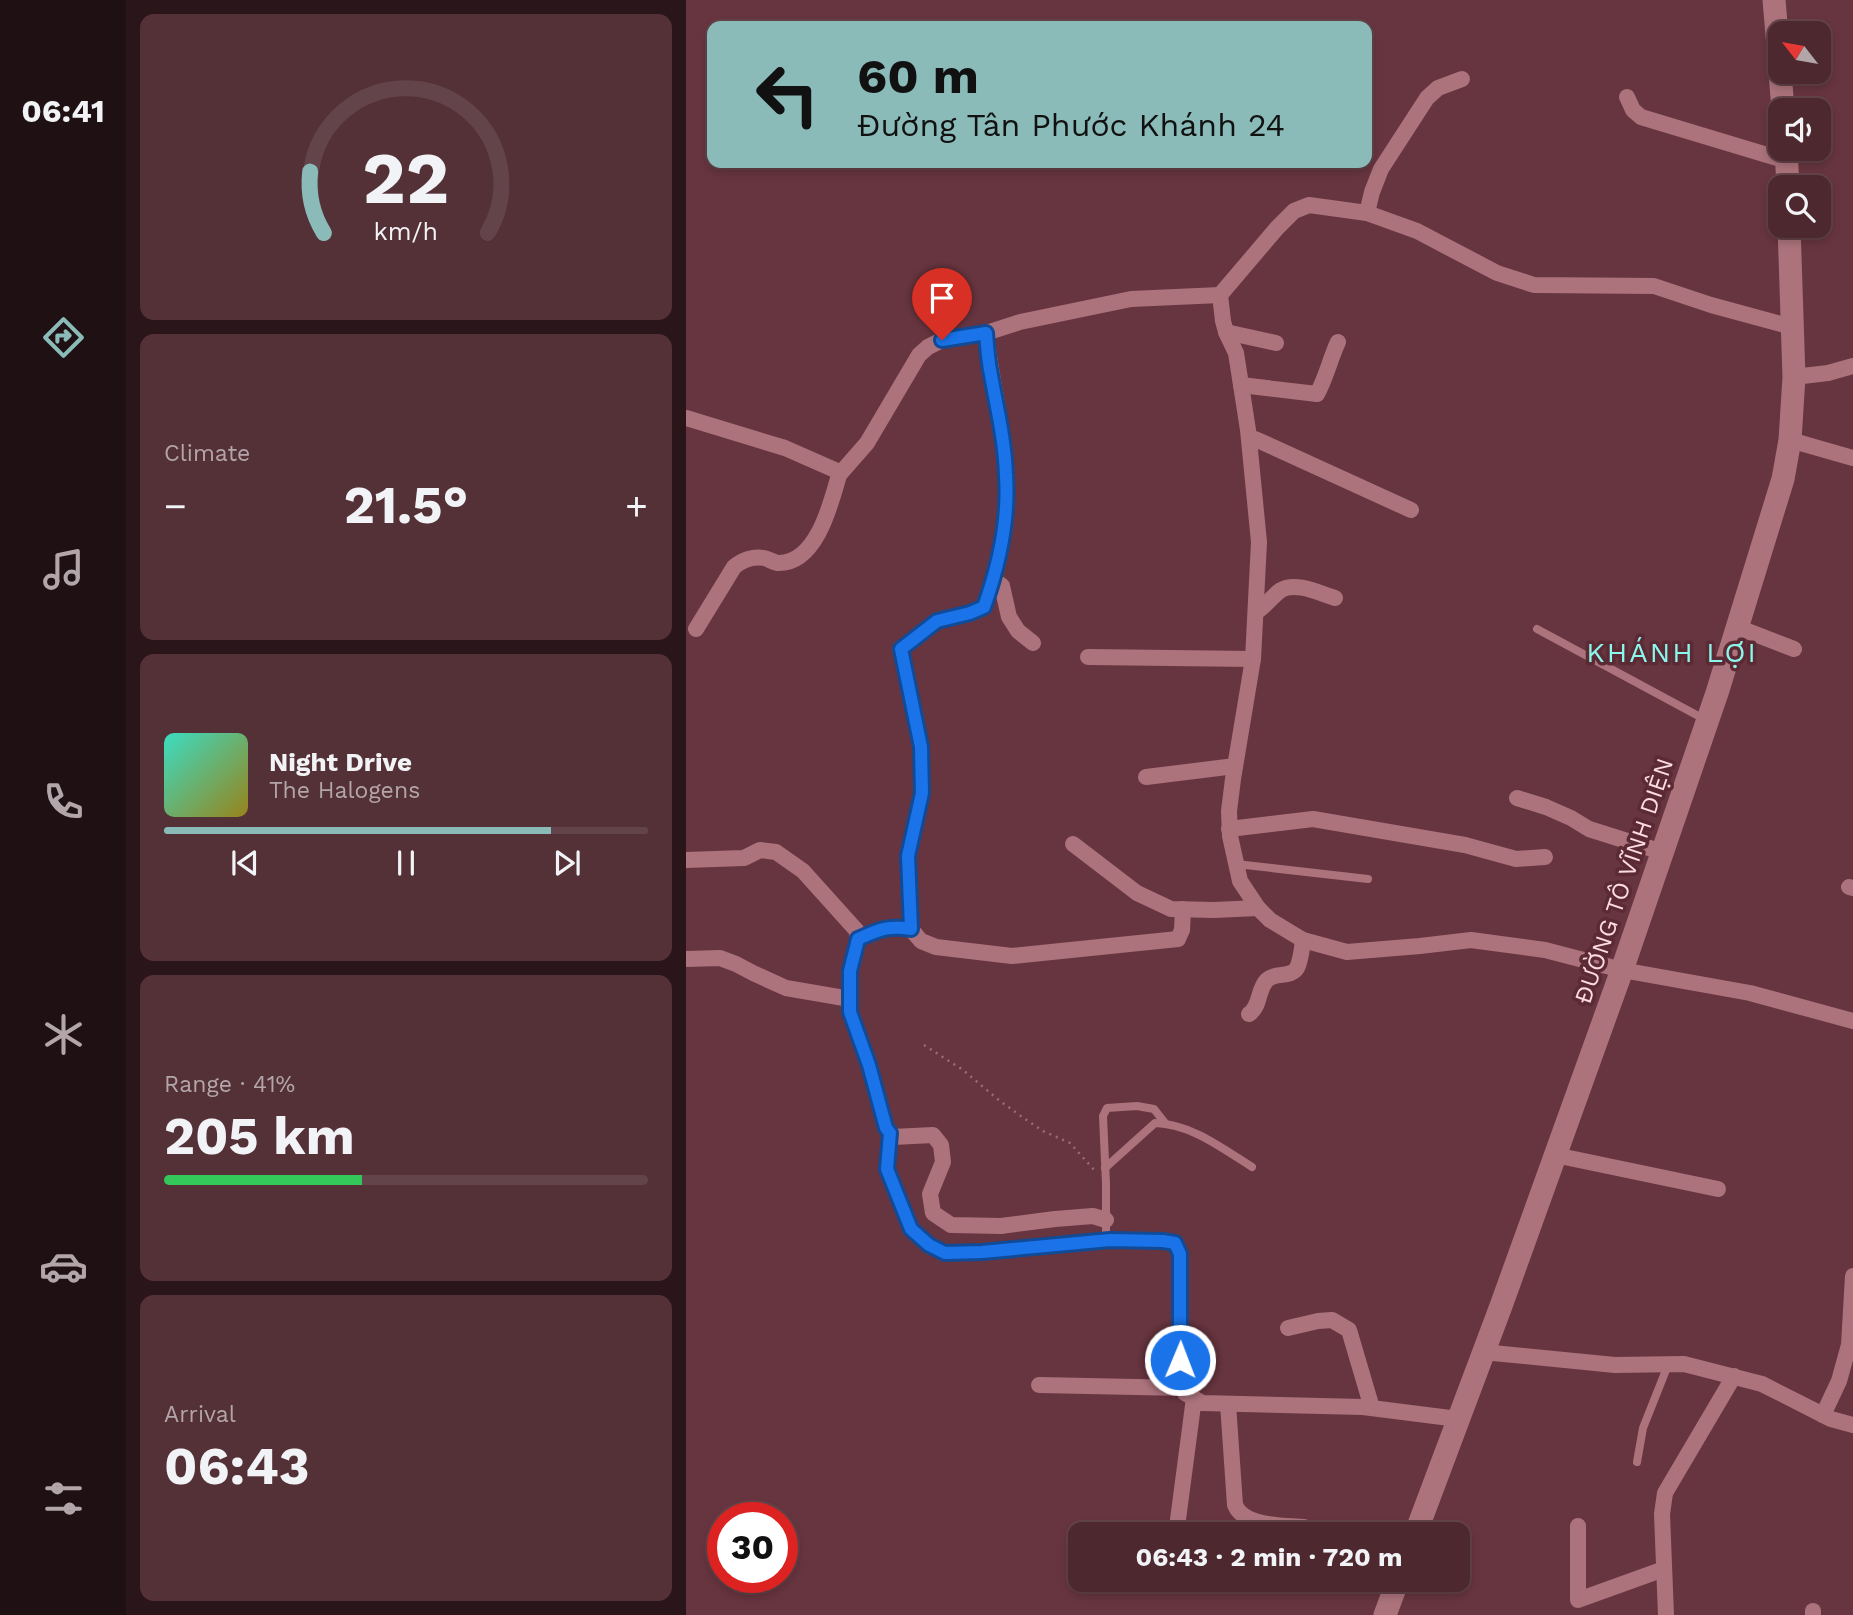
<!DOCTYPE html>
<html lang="en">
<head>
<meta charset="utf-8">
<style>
	:root { --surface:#4d282f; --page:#543037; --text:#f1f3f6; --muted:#b3a6aa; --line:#64444b; --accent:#8bbbb9 }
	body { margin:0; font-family:"Work Sans",sans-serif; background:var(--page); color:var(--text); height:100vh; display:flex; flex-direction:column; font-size:26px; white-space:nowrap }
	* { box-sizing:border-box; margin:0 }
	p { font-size:23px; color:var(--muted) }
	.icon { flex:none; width:38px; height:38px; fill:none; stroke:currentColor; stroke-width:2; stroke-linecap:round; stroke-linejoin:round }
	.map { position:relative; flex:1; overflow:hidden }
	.side { display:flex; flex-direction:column; gap:14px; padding:14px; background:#2a161a; width:560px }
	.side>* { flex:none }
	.banner { position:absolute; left:21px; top:21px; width:665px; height:147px; border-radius:14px; box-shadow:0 4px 10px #0003,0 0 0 2px var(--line); background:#8bbbb9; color:#111; overflow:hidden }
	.needle { width:46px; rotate:301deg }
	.tools { position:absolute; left:1082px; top:21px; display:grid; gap:14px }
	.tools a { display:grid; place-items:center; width:63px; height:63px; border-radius:14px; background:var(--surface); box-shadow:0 4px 10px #0003,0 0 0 2px var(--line); font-size:35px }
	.speed { position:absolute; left:21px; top:1502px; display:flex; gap:14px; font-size:35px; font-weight:700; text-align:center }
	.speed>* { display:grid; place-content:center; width:91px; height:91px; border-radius:50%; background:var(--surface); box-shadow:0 4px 10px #0003,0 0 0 2px var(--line); line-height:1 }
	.speed .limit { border:10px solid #d22; background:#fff; color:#111 }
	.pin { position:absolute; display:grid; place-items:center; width:60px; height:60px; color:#fff; margin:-72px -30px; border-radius:50% 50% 50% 0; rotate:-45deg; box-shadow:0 0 7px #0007 }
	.pin .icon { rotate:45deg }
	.me { position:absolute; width:77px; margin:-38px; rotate:1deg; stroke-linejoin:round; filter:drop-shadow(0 0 5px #0008) }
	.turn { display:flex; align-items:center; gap:24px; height:147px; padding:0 35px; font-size:32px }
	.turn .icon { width:91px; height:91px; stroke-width:2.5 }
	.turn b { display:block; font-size:49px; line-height:60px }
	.big { font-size:52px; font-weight:700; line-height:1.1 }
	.side .tile { flex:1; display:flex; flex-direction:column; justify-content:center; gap:10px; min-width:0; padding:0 24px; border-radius:14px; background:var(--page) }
	.side .dial { align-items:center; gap:0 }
	.dial svg { height:182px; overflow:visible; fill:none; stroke:var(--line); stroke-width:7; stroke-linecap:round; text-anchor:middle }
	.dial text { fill:var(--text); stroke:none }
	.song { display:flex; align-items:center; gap:21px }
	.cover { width:84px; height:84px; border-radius:10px; background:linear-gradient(135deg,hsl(170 70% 55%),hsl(50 70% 35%)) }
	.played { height:7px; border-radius:4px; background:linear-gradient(90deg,var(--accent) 80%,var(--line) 80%) }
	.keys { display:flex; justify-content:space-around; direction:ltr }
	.heat { display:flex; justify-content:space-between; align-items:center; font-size:38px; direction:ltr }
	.charge { height:10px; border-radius:5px; background:linear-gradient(90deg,#34c759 41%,var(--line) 0) }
	.trip { position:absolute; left:382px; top:1522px; width:402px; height:70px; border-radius:14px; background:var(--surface); box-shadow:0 4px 10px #0003,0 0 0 2px var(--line); font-weight:700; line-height:70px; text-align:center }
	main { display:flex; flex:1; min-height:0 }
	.tabs { display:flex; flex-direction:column; width:126px; justify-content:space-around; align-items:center; background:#1f1013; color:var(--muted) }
	.tabs .icon { width:49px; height:49px }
	.tabs .current { color:var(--accent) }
	.tabs b { font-size:32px; color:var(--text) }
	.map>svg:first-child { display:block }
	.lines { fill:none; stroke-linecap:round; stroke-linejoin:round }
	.path { stroke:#9a6d76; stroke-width:2.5; stroke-dasharray:2 5; stroke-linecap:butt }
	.lane { stroke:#ac737c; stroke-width:8 }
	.street { stroke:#ac737c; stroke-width:16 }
	.secondary { stroke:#ac737c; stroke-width:23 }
	.route-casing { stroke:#114b97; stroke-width:18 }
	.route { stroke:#1a73e8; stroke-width:12 }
	.labels { text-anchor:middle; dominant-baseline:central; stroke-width:7; stroke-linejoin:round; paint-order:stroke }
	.street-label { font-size:24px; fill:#fddce1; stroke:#5b2a34 }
	.quarter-label { font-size:28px; letter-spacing:2px; fill:#8cf7ed; stroke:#5b2a34 }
</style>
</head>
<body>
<main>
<nav class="tabs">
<b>06:41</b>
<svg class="icon current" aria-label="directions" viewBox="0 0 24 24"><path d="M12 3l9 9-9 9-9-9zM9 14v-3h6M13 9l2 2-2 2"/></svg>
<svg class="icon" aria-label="music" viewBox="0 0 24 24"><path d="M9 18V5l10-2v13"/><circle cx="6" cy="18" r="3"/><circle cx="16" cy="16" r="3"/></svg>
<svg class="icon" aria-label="phone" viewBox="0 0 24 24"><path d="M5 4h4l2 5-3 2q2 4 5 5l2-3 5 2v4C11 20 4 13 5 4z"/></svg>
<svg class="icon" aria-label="climate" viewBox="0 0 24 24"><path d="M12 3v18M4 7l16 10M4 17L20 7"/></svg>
<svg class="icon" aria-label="car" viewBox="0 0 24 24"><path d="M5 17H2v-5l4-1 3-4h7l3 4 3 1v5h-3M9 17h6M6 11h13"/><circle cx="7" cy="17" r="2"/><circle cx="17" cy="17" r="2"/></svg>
<svg class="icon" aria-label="filters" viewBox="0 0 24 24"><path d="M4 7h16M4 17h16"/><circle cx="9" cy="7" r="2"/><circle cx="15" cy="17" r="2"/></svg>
</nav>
<section class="side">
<div class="tile dial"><svg viewBox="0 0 100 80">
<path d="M14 69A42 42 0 1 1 86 69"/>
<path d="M14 69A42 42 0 0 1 8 42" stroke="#8bbbb9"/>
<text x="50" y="56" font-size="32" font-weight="700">22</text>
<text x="50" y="72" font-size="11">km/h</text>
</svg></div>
<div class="tile"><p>Climate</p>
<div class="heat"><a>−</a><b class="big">21.5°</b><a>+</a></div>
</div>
<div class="tile">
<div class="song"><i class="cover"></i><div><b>Night Drive</b><p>The Halogens</p></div></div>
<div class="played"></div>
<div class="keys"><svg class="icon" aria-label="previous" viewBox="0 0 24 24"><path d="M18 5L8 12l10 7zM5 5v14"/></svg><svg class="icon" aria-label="pause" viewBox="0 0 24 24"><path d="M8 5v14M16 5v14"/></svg><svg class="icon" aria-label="next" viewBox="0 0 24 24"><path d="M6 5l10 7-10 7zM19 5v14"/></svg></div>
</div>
<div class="tile"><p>Range · 41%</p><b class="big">205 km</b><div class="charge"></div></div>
<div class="tile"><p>Arrival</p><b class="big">06:43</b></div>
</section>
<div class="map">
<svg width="1167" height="1615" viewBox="0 0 1167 1615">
	<rect width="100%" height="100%" fill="#67353f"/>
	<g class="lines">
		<!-- path -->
		<path class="path" d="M238,1045l39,25 37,31 25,18 18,12 27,12 25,28"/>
		<!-- lane -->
		<g class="lane">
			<path d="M851,629l167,90"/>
			<path d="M550,864l132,15"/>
			<path d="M419,1168l50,-45c36,1 67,25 97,44"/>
			<path d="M420,1240v-56l-3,-68 4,-8 30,-2 17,3 11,14"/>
			<path d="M951,1462l6,-34 25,-63"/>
		</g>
		<!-- street -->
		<g class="street">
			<path d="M941,97l6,13 8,7 146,44"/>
			<path d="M681,213l5,-21 9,-23 46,-71 11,-10 24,-9"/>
			<path d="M1106,327l-81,-22 -57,-19 -120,-1 -37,-12 -80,-42 -50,-18 -58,-8 -15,6 -17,17 -57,67 3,26 3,11 10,21 5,32 7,45 11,112 -6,117 -20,120 -4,32 1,25 10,45 18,27 12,12 33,20 44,12 73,-6 51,-6 74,10 77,20 128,23 103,28"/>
			<path d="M540,332l50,11"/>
			<path d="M300,333c5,47 18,94 20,143 2,44 -7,89 -22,131l-14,6 -33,8 -36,28 20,98 1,46 -14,63 3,73 10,12 15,6 76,9 166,-17 4,-9 1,-21"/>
			<path d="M1108,377l34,-4 25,-7"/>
			<path d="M555,385l76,9c9,-16 13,-35 21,-52"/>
			<path d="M0,418l99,30 50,22 4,5c-8,28 -22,88 -60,88 -5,0 -10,-4 -15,-5 -11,-2 -22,2 -30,9l-38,62"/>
			<path d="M563,439h6l18,8 138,63"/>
			<path d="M1104,440l63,18"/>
			<path d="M153,475l28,-32 52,-88 9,-8 14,-7 44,-7 34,-11 111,-23 89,-4"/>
			<path d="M308,580l8,6 7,31 9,14 15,12"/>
			<path d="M570,612c10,-6 16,-16 25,-22 15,-9 40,4 54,8"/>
			<path d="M1051,627l57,22"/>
			<path d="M402,657l165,2"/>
			<path d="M460,777l89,-11"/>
			<path d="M831,798l29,9 25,11 18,11 73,23"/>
			<path d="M543,829l84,-10 152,26 51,14 29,-2"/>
			<path d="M387,844l64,49 34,16 43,1 44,-2"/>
			<path d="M0,860l58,-2 16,-8 16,2 27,19 54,60 1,8 -8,32v41l19,53 17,63 7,9 40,-2 8,10 2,17 -13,32 3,19 18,12 50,1 54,-7 38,-3 13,4"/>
			<path d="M1163,887l4,1"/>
			<path d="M172,939c21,-9 30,-14 53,-10"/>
			<path d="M0,959l34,-1 16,6 17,9 33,15 64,11"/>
			<path d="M563,1014c12,-8 8,-24 18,-34 8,-8 24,-2 30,-12 4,-8 5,-20 6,-28"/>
			<path d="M204,1133l-3,36 24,60 18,16 16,8 37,-1 128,-12 52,1 13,2 5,11v106l5,33 17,10 161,4 95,12"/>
			<path d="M869,1155l163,34"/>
			<path d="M602,1328l30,-7 14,-1 17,10 23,78"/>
			<path d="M797,1352l132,13 69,-1 78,20 69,35 22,6"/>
			<path d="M353,1385l145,3"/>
			<path d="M542,1404l7,101c9,22 47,20 69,22"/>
			<path d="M1137,1415l16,-34 10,-36 4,-69"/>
			<path d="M892,1526v74l86,-31"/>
			<path d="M491,1527l17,-129"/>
			<path d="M980,1615l-4,-101 3,-21 69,-117"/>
			<path d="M1127,1615v-4"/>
		</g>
		<!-- secondary -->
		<g class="secondary">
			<path d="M1088,0l6,70"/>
			<path d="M1094,72l3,38"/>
			<path d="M1100,149l2,38"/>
			<path d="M729,1535l86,-229 121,-336 95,-277 66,-214 7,-39 4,-63 -5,-151"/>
			<path d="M699,1615l13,-35"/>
		</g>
	</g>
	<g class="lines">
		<defs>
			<path id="route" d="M256,340l44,-7c1,14 2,28 5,42 6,34 14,66 15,101 3,44 -7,89 -22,131l-14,6 -33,8 -36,28 20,98 1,46 -14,63 3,73c-23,-4 -33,1 -53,10l-8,32v41l19,53 17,63 4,5 -3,36 24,60 18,16 16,8 37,-1 128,-12 53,1 12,2 5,11v106"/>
		</defs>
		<!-- route casing -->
		<use href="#route" class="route-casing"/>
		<!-- route -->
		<use href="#route" class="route"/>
	</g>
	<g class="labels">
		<!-- street labels -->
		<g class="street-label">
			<text transform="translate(938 881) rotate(-71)">ĐƯỜNG TÔ VĨNH DIỆN</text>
		</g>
		<!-- quarter labels -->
		<g class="quarter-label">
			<text x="986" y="652">KHÁNH LỢI</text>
		</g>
	</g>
</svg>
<div class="tools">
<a><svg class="needle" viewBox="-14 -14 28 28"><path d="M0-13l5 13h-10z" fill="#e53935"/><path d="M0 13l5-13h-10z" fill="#b3a6aa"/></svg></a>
<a><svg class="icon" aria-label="sound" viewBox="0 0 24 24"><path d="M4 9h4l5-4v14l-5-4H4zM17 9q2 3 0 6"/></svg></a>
<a><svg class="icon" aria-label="search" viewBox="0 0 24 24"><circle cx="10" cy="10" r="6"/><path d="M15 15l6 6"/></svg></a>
</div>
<div class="speed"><div class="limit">30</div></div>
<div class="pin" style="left:256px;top:340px;background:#d93025"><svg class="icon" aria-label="arrive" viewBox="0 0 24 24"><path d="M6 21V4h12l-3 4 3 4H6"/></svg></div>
<svg class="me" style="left:494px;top:1360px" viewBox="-20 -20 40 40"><circle r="17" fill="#1a73e8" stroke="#fff" stroke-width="3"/><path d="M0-11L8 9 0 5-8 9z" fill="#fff"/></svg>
<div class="trip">06:43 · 2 min · 720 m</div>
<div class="banner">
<div class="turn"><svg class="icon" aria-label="left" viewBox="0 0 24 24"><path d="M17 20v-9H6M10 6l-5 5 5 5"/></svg><div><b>60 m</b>Đường Tân Phước Khánh 24</div></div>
</div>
</div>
</main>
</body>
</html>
